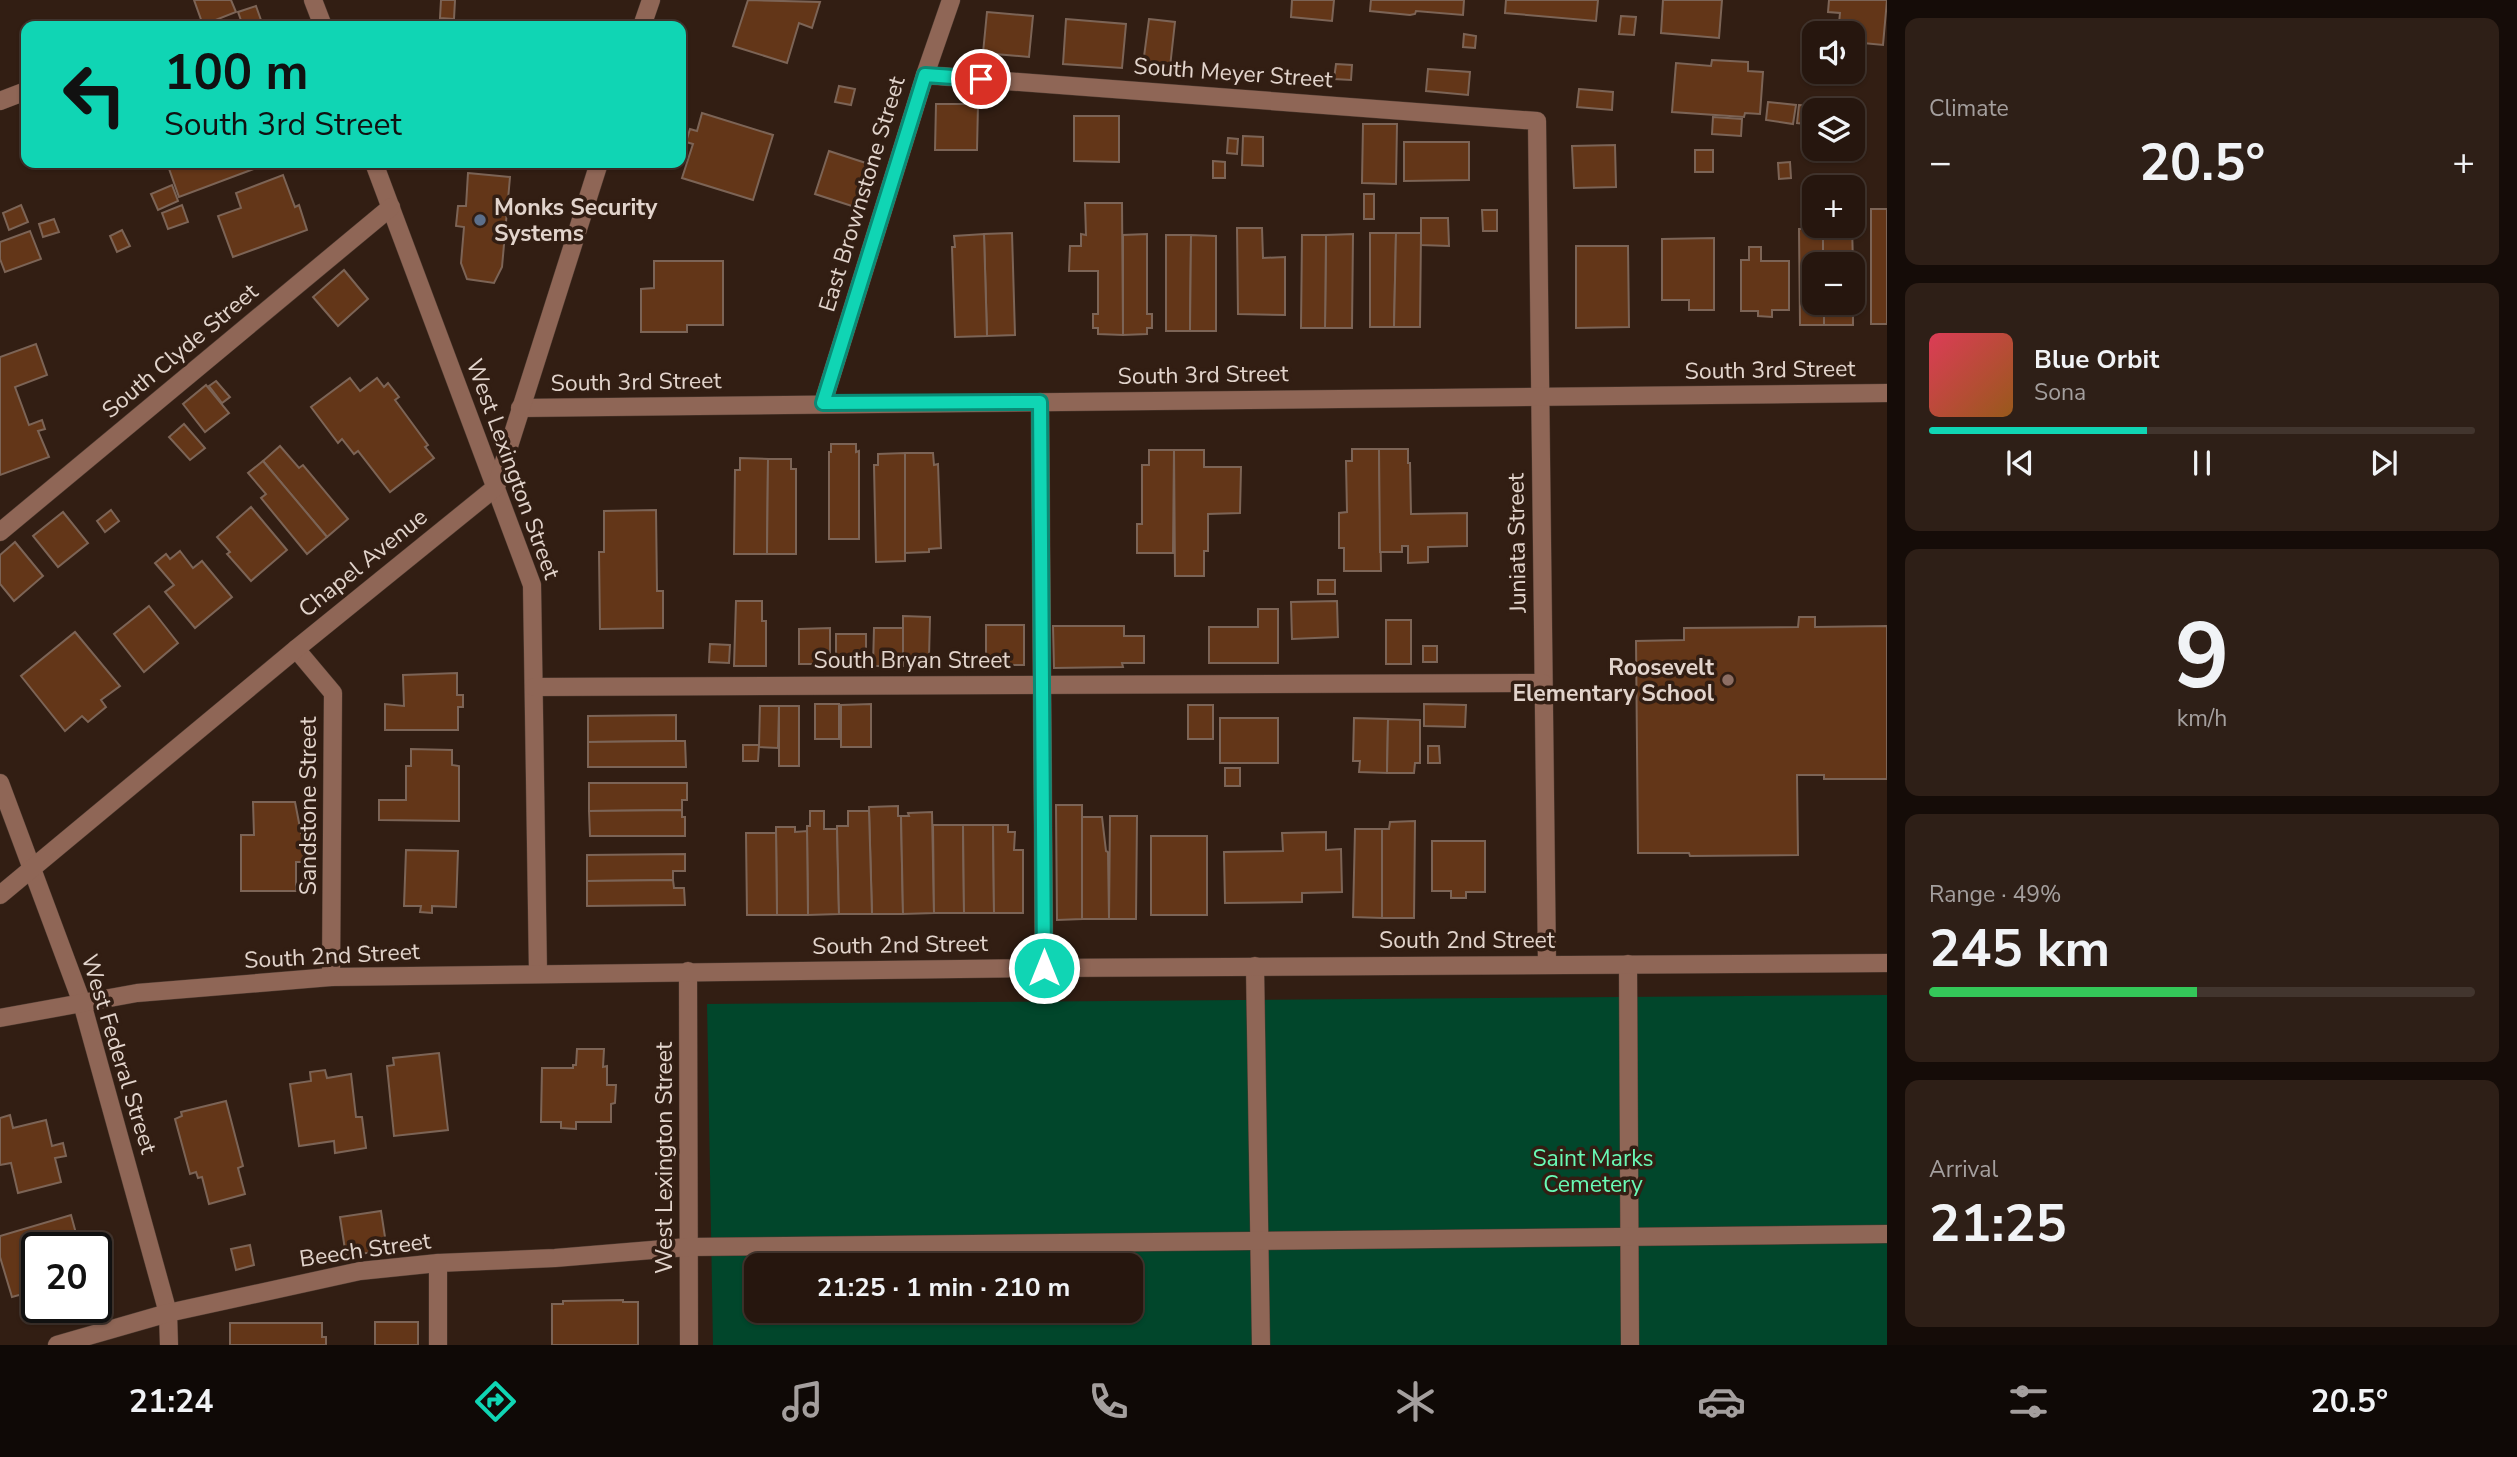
<!DOCTYPE html>
<html lang="en">
<head>
<meta charset="utf-8">
<style>
	:root { --surface:#26160e; --page:#2e1f17; --text:#f1f3f6; --muted:#a49f9e; --line:#42352e; --accent:#10d5b4 }
	body { margin:0; font-family:"Nunito Sans",sans-serif; background:var(--page); color:var(--text); height:100vh; display:flex; flex-direction:column; font-size:26px; white-space:nowrap }
	* { box-sizing:border-box; margin:0 }
	p { font-size:23px; color:var(--muted) }
	.icon { flex:none; width:38px; height:38px; fill:none; stroke:currentColor; stroke-width:2; stroke-linecap:round; stroke-linejoin:round }
	.map { position:relative; flex:1; overflow:hidden }
	.details { display:flex; flex-direction:column; gap:18px; padding:18px; background:#150c08; width:630px }
	.details>* { flex:none }
	.top-card { position:absolute; left:21px; top:21px; width:665px; height:147px; border-radius:14px; box-shadow:0 2px 5px #0004,0 0 0 2px var(--line); background:#10d5b4; color:#111; overflow:hidden }
	.fabs { position:absolute; left:1802px; top:21px; display:grid; gap:14px }
	.fabs a { display:grid; place-items:center; width:63px; height:63px; border-radius:14px; background:var(--surface); box-shadow:0 2px 5px #0004,0 0 0 2px var(--line); font-size:35px }
	.speed { position:absolute; left:21px; top:1232px; display:flex; gap:14px; font-size:35px; font-weight:700; text-align:center }
	.speed>* { display:grid; place-content:center; width:91px; height:91px; border-radius:50%; background:var(--surface); box-shadow:0 2px 5px #0004,0 0 0 2px var(--line); line-height:1 }
	.speed .limit { border:4px solid #111; border-radius:10px; background:#fff; color:#111 }
	.pin { position:absolute; display:grid; place-items:center; width:60px; height:60px; color:#fff; margin:-30px; border:4px solid #fff; border-radius:50%; box-shadow:0 2px 7px #0007 }
	.me { position:absolute; width:77px; margin:-38px; rotate:0deg; stroke-linejoin:round; filter:drop-shadow(0 0 5px #0008) }
	.turn { display:flex; align-items:center; gap:24px; height:147px; padding:0 28px; font-size:32px }
	.turn .icon { width:91px; height:91px; stroke-width:2.5 }
	.turn b { display:block; font-size:49px; line-height:60px }
	.big { font-size:52px; font-weight:700; line-height:1.1 }
	.details .card { flex:1; display:flex; flex-direction:column; justify-content:center; gap:10px; min-width:0; padding:0 24px; border-radius:14px; background:var(--page) }
	.details .dial { align-items:center; gap:0 }
	.dial b { font-size:91px; line-height:1 }
	.song { display:flex; align-items:center; gap:21px }
	.cover { width:84px; height:84px; border-radius:10px; background:linear-gradient(135deg,hsl(350 70% 55%),hsl(30 70% 35%)) }
	.played { height:7px; border-radius:4px; background:linear-gradient(90deg,var(--accent) 40%,var(--line) 40%) }
	.keys { display:flex; justify-content:space-around; direction:ltr }
	.heat { display:flex; justify-content:space-between; align-items:center; font-size:38px; direction:ltr }
	.charge { height:10px; border-radius:5px; background:linear-gradient(90deg,#34c759 49%,var(--line) 0) }
	.trip { position:absolute; left:744px; top:1253px; width:399px; height:70px; border-radius:14px; background:var(--surface); box-shadow:0 2px 5px #0004,0 0 0 2px var(--line); font-weight:700; line-height:70px; text-align:center }
	.tabs { display:flex; height:112px; justify-content:space-around; align-items:center; background:#0f0906; color:var(--muted) }
	.tabs .icon { width:49px; height:49px }
	.tabs .current { color:var(--accent) }
	.tabs b { font-size:32px; color:var(--text) }
	main { display:flex; flex:1; min-height:0 }
	.map>svg:first-child { display:block }
	.green { fill:#01462b; fill-rule:evenodd }
	.building { fill:#633618; stroke:#7c6456; stroke-width:2 }
	.lines { fill:none; stroke-linecap:round; stroke-linejoin:round }
	.minor-casing { stroke:#4e3b31; stroke-width:19 }
	.minor { stroke:#8f6656; stroke-width:18 }
	.route-casing { stroke:#0a8a75; stroke-width:18 }
	.route { stroke:#10d5b4; stroke-width:12 }
	.service-dot { fill:#5c6f8a; stroke:#321e13; stroke-width:2.5 }
	.education-dot { fill:#8d6e63; stroke:#321e13; stroke-width:2.5 }
	.labels { text-anchor:middle; dominant-baseline:central; stroke-width:7; stroke-linejoin:round; paint-order:stroke }
	.street-label { font-size:23px; fill:#e2d4cc; stroke:#321e13 }
	.poi-label { font-size:23px; font-weight:bold; fill:#e2d4cc; stroke:#321e13; text-anchor:start }
	.park-label { font-size:23px; fill:#69fab5; stroke:#321e13 }
</style>
</head>
<body>
<main>
<div class="map">
<svg width="1887" height="1345" viewBox="0 0 1887 1345">
	<rect width="100%" height="100%" fill="#321e13"/>
	<!-- green -->
	<path class="green" d="M1887,995v350h-1174l-6,-341zM756,1265h374v46h-374z"/>
	<!-- building -->
	<g class="building">
		<path d="M194,0h37l5,12 -33,13z"/>
		<path d="M441,0h14l-1,19 -14,-1z"/>
		<path d="M748,0l72,2 -8,26 -13,-5 -12,40 -54,-17z"/>
		<path d="M1292,0h42l-2,21 -41,-4z"/>
		<path d="M1371,0h93l-1,15 -47,-4 -1,3 -5,1 -40,-4z"/>
		<path d="M1506,0h92l-2,21 -91,-8z"/>
		<path d="M1663,0h59l-3,38 -58,-5z"/>
		<path d="M1829,0h58l-4,45 -30,-3v-9h-15l2,-20 -12,-1z"/>
		<path d="M256,6l5,14 -18,6 -5,-14z"/>
		<path d="M987,12l46,4 -4,41 -46,-4z"/>
		<path d="M1621,16l15,1 -2,18 -15,-1z"/>
		<path d="M1066,19l60,5 -4,44 -59,-4z"/>
		<path d="M1149,19l26,3 -5,45 -27,-3z"/>
		<path d="M1464,34l12,2 -1,12 -12,-1z"/>
		<path d="M1712,60l36,2v9l15,1 -3,42 -15,-1 -1,4 -72,-5 4,-49 35,3z"/>
		<path d="M1336,64l16,1 -1,15 -17,-1z"/>
		<path d="M1428,69l42,3 -2,23 -42,-4z"/>
		<path d="M839,86l16,3 -4,16 -16,-3z"/>
		<path d="M1579,89l34,3 -1,18 -35,-3z"/>
		<path d="M1768,102l28,3 -3,19 -27,-4z"/>
		<path d="M936,104h42l-1,46h-42z"/>
		<path d="M1799,105l18,2 -2,18 -18,-2z"/>
		<path d="M702,113l71,22 -20,65 -71,-22 11,-34 -7,-2 4,-13 7,2z"/>
		<path d="M1074,116h45v46l-45,-1z"/>
		<path d="M1713,117l29,2 -1,17 -29,-2z"/>
		<path d="M1363,124h34l-1,60 -34,-1z"/>
		<path d="M1243,136l20,1v29l-21,-1z"/>
		<path d="M1228,138l10,1 -1,15 -10,-1z"/>
		<path d="M1404,142h65v38l-65,1z"/>
		<path d="M1615,145l1,42 -42,1 -2,-42z"/>
		<rect x="1695" y="150" width="18" height="22"/>
		<path d="M829,151l43,14 -14,43 -43,-14z"/>
		<path d="M1213,161l12,1v16h-12z"/>
		<path d="M1790,162l1,16 -12,1 -1,-16z"/>
		<path d="M167,163h91l1,4 -80,30z"/>
		<path d="M468,173l42,4 -8,90 -8,16 -27,-4 -6,-16 3,-36 -8,-1 2,-20h8z"/>
		<path d="M283,175l12,32 4,-2 8,25 -74,27 -15,-41 23,-8 -5,-15z"/>
		<path d="M172,185l6,16 -20,9 -7,-16z"/>
		<rect x="1364" y="194" width="10" height="25"/>
		<path d="M1085,203h37l1,132 -25,-1v-6h-5v-14h5v-43h-29l1,-25h11v-12l5,1z"/>
		<path d="M21,205l7,17 -19,8 -6,-17z"/>
		<path d="M182,205l6,17 -20,7 -6,-16z"/>
		<rect x="1871" y="209" width="16" height="115"/>
		<path d="M1482,210h15v21h-14z"/>
		<path d="M1421,218h27l1,28 -28,-1z"/>
		<path d="M54,219l5,13 -16,5 -4,-13z"/>
		<path d="M1828,226h24l1,38h-30v-36h5z"/>
		<path d="M1237,228h25l1,30 22,-1v58l-47,-1z"/>
		<path d="M1823,228v36h-8v39h9v22h-24l-1,-96z"/>
		<path d="M122,230l8,16 -13,6 -7,-16z"/>
		<path d="M30,231l11,28 -36,13 -5,-13v-17z"/>
		<path d="M1012,233l3,102 -28,1 -3,-102z"/>
		<path d="M1370,233h26l-2,94h-24z"/>
		<path d="M1396,233h25l-1,94h-26z"/>
		<path d="M984,234l3,102 -32,1 -3,-90h3l-1,-11z"/>
		<path d="M1147,234v80h5v14h-5v6l-24,1v-100z"/>
		<path d="M1353,234l-1,94h-27l1,-93z"/>
		<path d="M1166,235h25l-1,96h-24z"/>
		<path d="M1191,235l25,1v95h-26z"/>
		<path d="M1302,235h24l-1,93h-24z"/>
		<path d="M1714,238v72h-25v-10h-27v-61z"/>
		<path d="M1576,246h52l1,81 -53,1z"/>
		<path d="M1749,247h12v14h28v49h-17v7l-14,-1v-5h-17v-51h8z"/>
		<path d="M654,261h69v64h-36v7h-46v-43l13,-1z"/>
		<path d="M344,270l24,29 -30,27 -25,-29z"/>
		<rect x="1824" y="303" width="29" height="22"/>
		<path d="M36,344l11,31 -32,12 14,38 13,-5 3,9 -7,2 11,26 -49,18v-118z"/>
		<path d="M350,378l10,13 17,-13 7,9 4,-4 11,14 -4,3 33,45 -3,2 9,11 -44,34 -32,-41 -4,3 -12,-15 -4,4 -27,-36z"/>
		<path d="M216,381l14,16 -8,6 -13,-17z"/>
		<path d="M206,385l23,28 -24,19 -22,-28z"/>
		<path d="M184,424l21,24 -15,12 -21,-23z"/>
		<path d="M831,444h25v8l3,-1v88h-30v-87h2z"/>
		<path d="M280,446l19,22 4,-3 45,54 -21,18 -64,-76z"/>
		<path d="M1352,449h27l2,122h-37v-23h-5v-35l8,-1 -1,-51h6z"/>
		<path d="M1379,449h29v14h2l1,51 56,-1v33l-39,1v15l-20,1v-17h-6v6h-22z"/>
		<path d="M1149,450h25l-1,103h-36v-29h5v-59h7z"/>
		<path d="M1174,450h30v17h37l-1,46 -32,1v37h-4v25h-29z"/>
		<path d="M905,453h28l1,12 4,-1 3,84 -12,1v3l-24,1z"/>
		<path d="M905,453v108l-29,1 -2,-97h4v-11z"/>
		<path d="M740,458l28,1 -1,95h-33l1,-84h5z"/>
		<path d="M768,459h23v10h5v85h-29z"/>
		<path d="M263,461l64,76 -20,17 -46,-56 5,-4 -18,-21z"/>
		<path d="M251,507l36,43 -36,31 -24,-27 3,-2 -13,-15z"/>
		<path d="M111,510l8,11 -14,11 -8,-11z"/>
		<path d="M656,510l1,81h6v37l-63,1 -1,-77h5v-41z"/>
		<path d="M63,512l25,31 -30,24 -25,-31z"/>
		<path d="M15,542l28,34 -29,25 -14,-17v-29z"/>
		<path d="M180,551l13,17 9,-7 30,36 -37,31 -30,-36 9,-7 -19,-22 11,-9 4,5z"/>
		<rect x="1318" y="580" width="17" height="14"/>
		<path d="M736,601h26v20h4v45h-32z"/>
		<path d="M1337,601l1,36 -46,2 -1,-37z"/>
		<path d="M149,606l29,37 -34,29 -30,-38z"/>
		<path d="M1258,609h20v54h-69v-36h49z"/>
		<path d="M903,616l27,1 -1,40h-26z"/>
		<path d="M1799,617h16v10l72,-1v153h-63v-4h-27l1,80 -108,1 -1,-3h-51l-2,-212 48,-1v-12l114,-1z"/>
		<rect x="1386" y="620" width="25" height="44"/>
		<rect x="986" y="625" width="38" height="40"/>
		<path d="M1053,626h71v10h20v27h-22l1,4 -69,1z"/>
		<path d="M830,628v36h-31v-35z"/>
		<path d="M874,628h29v38h-30z"/>
		<path d="M75,632l45,54 -19,14 5,7 -18,15 -6,-6 -17,15 -44,-55z"/>
		<path d="M836,634h30v34l-30,-1z"/>
		<path d="M710,644l20,1 -1,18 -20,-1z"/>
		<rect x="1423" y="646" width="14" height="16"/>
		<path d="M457,673v22h6v12h-5v23h-73v-26l19,2 -1,-31z"/>
		<rect x="815" y="704" width="24" height="35"/>
		<path d="M871,704v43h-30v-42z"/>
		<path d="M1424,704l42,1 -1,22 -41,-1z"/>
		<rect x="1188" y="705" width="25" height="34"/>
		<path d="M760,706h19l-1,42 -19,-1z"/>
		<rect x="779" y="706" width="20" height="60"/>
		<path d="M676,715v26l-88,1v-26z"/>
		<rect x="1220" y="718" width="58" height="45"/>
		<path d="M1354,718l34,1 -1,54 -28,-1 1,-11h-7z"/>
		<path d="M1388,719l32,1v43h-5l-1,10h-27z"/>
		<path d="M676,741h9l1,26h-98v-25z"/>
		<path d="M743,745h16l-1,16h-15z"/>
		<path d="M1428,746h11l1,17h-12z"/>
		<path d="M411,749l41,1v15l7,1v55l-80,-1v-20h27v-34h5z"/>
		<rect x="1225" y="768" width="15" height="18"/>
		<path d="M589,783h98v17h-5v10l-93,1z"/>
		<path d="M253,802h42l6,31h11l1,29h-17v29h-55v-56h13z"/>
		<path d="M1056,805h26v114l-25,1z"/>
		<path d="M898,806v10h3l2,98h-31l-3,-107z"/>
		<path d="M682,810v7h3v19h-95l-1,-25z"/>
		<path d="M810,811h14v18h13l2,85 -31,1 -1,-89h3z"/>
		<path d="M848,811h21l3,103h-33l-2,-88h11z"/>
		<path d="M932,812l2,101 -31,1 -2,-98h8l-1,-3z"/>
		<path d="M1110,816h27l-1,103h-27z"/>
		<path d="M1082,817h20l4,34 2,1 1,67h-27z"/>
		<path d="M1415,821l-1,97h-32v-89h7l1,-7z"/>
		<path d="M933,825h30l1,88h-30z"/>
		<path d="M963,825h30l1,88h-30z"/>
		<path d="M993,825h15v7h7l-1,18h9v63h-29z"/>
		<path d="M776,827h19v5l12,-1 1,84h-31z"/>
		<path d="M1355,829h27v89l-29,-1z"/>
		<path d="M1326,832v18l15,-1 1,43 -40,1v9l-77,1 -1,-51 59,-1 -1,-18z"/>
		<path d="M746,833h30l1,82h-30z"/>
		<rect x="1151" y="836" width="56" height="79"/>
		<path d="M1432,841h53v51h-19v6h-15v-7h-19z"/>
		<path d="M406,850l52,1 -2,56 -24,-1v7l-12,-1 1,-6h-17z"/>
		<path d="M685,854v17h-12v9l-86,1v-26z"/>
		<path d="M673,880l1,8h10l1,17 -98,1v-25z"/>
		<path d="M577,1049h27l-1,18 4,-1v19h9l-1,18 -4,1v18h-35v7l-15,-1v-6h-20l1,-54h31v-3h3z"/>
		<path d="M439,1053l9,77 -54,6 -7,-70 7,-1 -1,-7z"/>
		<path d="M325,1070l2,8 24,-4 5,43h6l4,31 -31,5 -1,-12 -35,5 -9,-62 21,-3 -1,-9z"/>
		<path d="M226,1101l17,65 -5,2 7,26 -36,10 -7,-27 -4,1 -2,-6 -6,2 -15,-55 7,-3 -1,-4z"/>
		<path d="M10,1115l3,13 33,-8 6,26 11,-3 3,13 -11,2 6,24 -43,11 -7,-30 -11,2v-47z"/>
		<path d="M381,1211l6,39 -41,6 -6,-39z"/>
		<path d="M71,1215l9,33h-43v42l-25,7 -12,-40v-21z"/>
		<path d="M250,1245l4,20 -18,5 -5,-21z"/>
		<path d="M623,1300v2h15v43h-86v-41h11v-3z"/>
		<rect x="375" y="1322" width="43" height="23"/>
		<path d="M230,1323h92v14h4v8h-96z"/>
	</g>
	<g class="lines">
		<defs>
			<g id="minor">
				<path d="M313,0l10,26"/>
				<path d="M642,26l9,-26"/>
				<path d="M925,75l612,46 10,843"/>
				<path d="M0,101l26,-10"/>
				<path d="M374,163l158,422 6,388"/>
				<path d="M1040,402l4,566"/>
				<path d="M823,403l102,-328 26,-75"/>
				<path d="M520,408l1367,-15"/>
				<path d="M0,532l391,-325"/>
				<path d="M296,649l37,44 -2,284"/>
				<path d="M534,687l1009,-4"/>
				<path d="M0,783l82,220 86,310 1,32"/>
				<path d="M0,895l296,-246 200,-162 103,-324"/>
				<path d="M1628,964l2,381"/>
				<path d="M1255,966l6,379"/>
				<path d="M688,971l1,374"/>
				<path d="M0,1018l137,-25 194,-16 713,-9 843,-5"/>
				<path d="M57,1345l111,-32 192,-42 78,-8 117,-5 133,-11 1199,-13"/>
				<path d="M438,1345v-82"/>
			</g>
		</defs>
		<!-- minor casing -->
		<use href="#minor" class="minor-casing"/>
		<!-- minor -->
		<use href="#minor" class="minor"/>
	</g>
	<g class="lines">
		<defs>
			<path id="route" d="M981,79l-56,-4 -102,328 217,-1 4,566"/>
		</defs>
		<!-- route casing -->
		<use href="#route" class="route-casing"/>
		<!-- route -->
		<use href="#route" class="route"/>
	</g>
	<!-- markers -->
	<circle class="service-dot" cx="480" cy="220" r="7"/>
	<circle class="education-dot" cx="1728" cy="680" r="7"/>
	<g class="labels">
		<!-- street labels -->
		<g class="street-label">
			<text transform="translate(1233 73) rotate(4)">South Meyer Street</text>
			<text transform="translate(862 194) rotate(-73)">East Brownstone Street</text>
			<text transform="translate(180 351) rotate(-40)">South Clyde Street</text>
			<text transform="translate(1770 370) rotate(-1)">South 3rd Street</text>
			<text transform="translate(1203 375) rotate(-1)">South 3rd Street</text>
			<text transform="translate(636 382) rotate(-1)">South 3rd Street</text>
			<text transform="translate(513 469) rotate(70)">West Lexington Street</text>
			<text transform="translate(1517 543) rotate(-91)">Juniata Street</text>
			<text transform="translate(363 563) rotate(-39)">Chapel Avenue</text>
			<text x="912" y="660">South Bryan Street</text>
			<text transform="translate(308 806) rotate(-90)">Sandstone Street</text>
			<text x="1467" y="940">South 2nd Street</text>
			<text transform="translate(900 945) rotate(-1)">South 2nd Street</text>
			<text transform="translate(332 956) rotate(-3)">South 2nd Street</text>
			<text transform="translate(119 1054) rotate(73)">West Federal Street</text>
			<text transform="translate(664 1158) rotate(-90)">West Lexington Street</text>
			<text transform="translate(365 1250) rotate(-8)">Beech Street</text>
		</g>
		<!-- poi labels -->
		<g class="poi-label">
			<text x="494" y="207">Monks Security<tspan x="494" dy="26">Systems</tspan></text>
			<text x="1714" y="667" text-anchor="end">Roosevelt<tspan x="1714" dy="26">Elementary School</tspan></text>
		</g>
		<!-- park labels -->
		<g class="park-label">
			<text x="1593" y="1158">Saint Marks<tspan x="1593" dy="26">Cemetery</tspan></text>
		</g>
	</g>
</svg>
<div class="fabs">
<a><svg class="icon" aria-label="sound" viewBox="0 0 24 24"><path d="M4 9h4l5-4v14l-5-4H4zM17 9q2 3 0 6"/></svg></a>
<a><svg class="icon" aria-label="layers" viewBox="0 0 24 24"><path d="M12 4l9 5-9 5-9-5zM3 14l9 5 9-5"/></svg></a>
<a>+</a>
<a>−</a>
</div>
<div class="speed"><div class="limit">20</div></div>
<div class="pin" style="left:981px;top:79px;background:#d93025"><svg class="icon" aria-label="arrive" viewBox="0 0 24 24"><path d="M6 21V4h12l-3 4 3 4H6"/></svg></div>
<svg class="me" style="left:1044px;top:968px" viewBox="-20 -20 40 40"><circle r="17" fill="#10d5b4" stroke="#fff" stroke-width="3"/><path d="M0-11L8 9 0 5-8 9z" fill="#fff"/></svg>
<div class="trip">21:25 · 1 min · 210 m</div>
<div class="top-card">
<div class="turn"><svg class="icon" aria-label="left" viewBox="0 0 24 24"><path d="M17 20v-9H6M10 6l-5 5 5 5"/></svg><div><b>100 m</b>South 3rd Street</div></div>
</div>
</div>
<section class="details">
<div class="card"><p>Climate</p>
<div class="heat"><a>−</a><b class="big">20.5°</b><a>+</a></div>
</div>
<div class="card">
<div class="song"><i class="cover"></i><div><b>Blue Orbit</b><p>Sona</p></div></div>
<div class="played"></div>
<div class="keys"><svg class="icon" aria-label="previous" viewBox="0 0 24 24"><path d="M18 5L8 12l10 7zM5 5v14"/></svg><svg class="icon" aria-label="pause" viewBox="0 0 24 24"><path d="M8 5v14M16 5v14"/></svg><svg class="icon" aria-label="next" viewBox="0 0 24 24"><path d="M6 5l10 7-10 7zM19 5v14"/></svg></div>
</div>
<div class="card dial"><b>9</b><p>km/h</p></div>
<div class="card"><p>Range · 49%</p><b class="big">245 km</b><div class="charge"></div></div>
<div class="card"><p>Arrival</p><b class="big">21:25</b></div>
</section>
</main>
<nav class="tabs">
<b>21:24</b>
<svg class="icon current" aria-label="directions" viewBox="0 0 24 24"><path d="M12 3l9 9-9 9-9-9zM9 14v-3h6M13 9l2 2-2 2"/></svg>
<svg class="icon" aria-label="music" viewBox="0 0 24 24"><path d="M9 18V5l10-2v13"/><circle cx="6" cy="18" r="3"/><circle cx="16" cy="16" r="3"/></svg>
<svg class="icon" aria-label="phone" viewBox="0 0 24 24"><path d="M5 4h4l2 5-3 2q2 4 5 5l2-3 5 2v4C11 20 4 13 5 4z"/></svg>
<svg class="icon" aria-label="climate" viewBox="0 0 24 24"><path d="M12 3v18M4 7l16 10M4 17L20 7"/></svg>
<svg class="icon" aria-label="car" viewBox="0 0 24 24"><path d="M5 17H2v-5l4-1 3-4h7l3 4 3 1v5h-3M9 17h6M6 11h13"/><circle cx="7" cy="17" r="2"/><circle cx="17" cy="17" r="2"/></svg>
<svg class="icon" aria-label="filters" viewBox="0 0 24 24"><path d="M4 7h16M4 17h16"/><circle cx="9" cy="7" r="2"/><circle cx="15" cy="17" r="2"/></svg>
<b>20.5°</b>
</nav>
</body>
</html>
